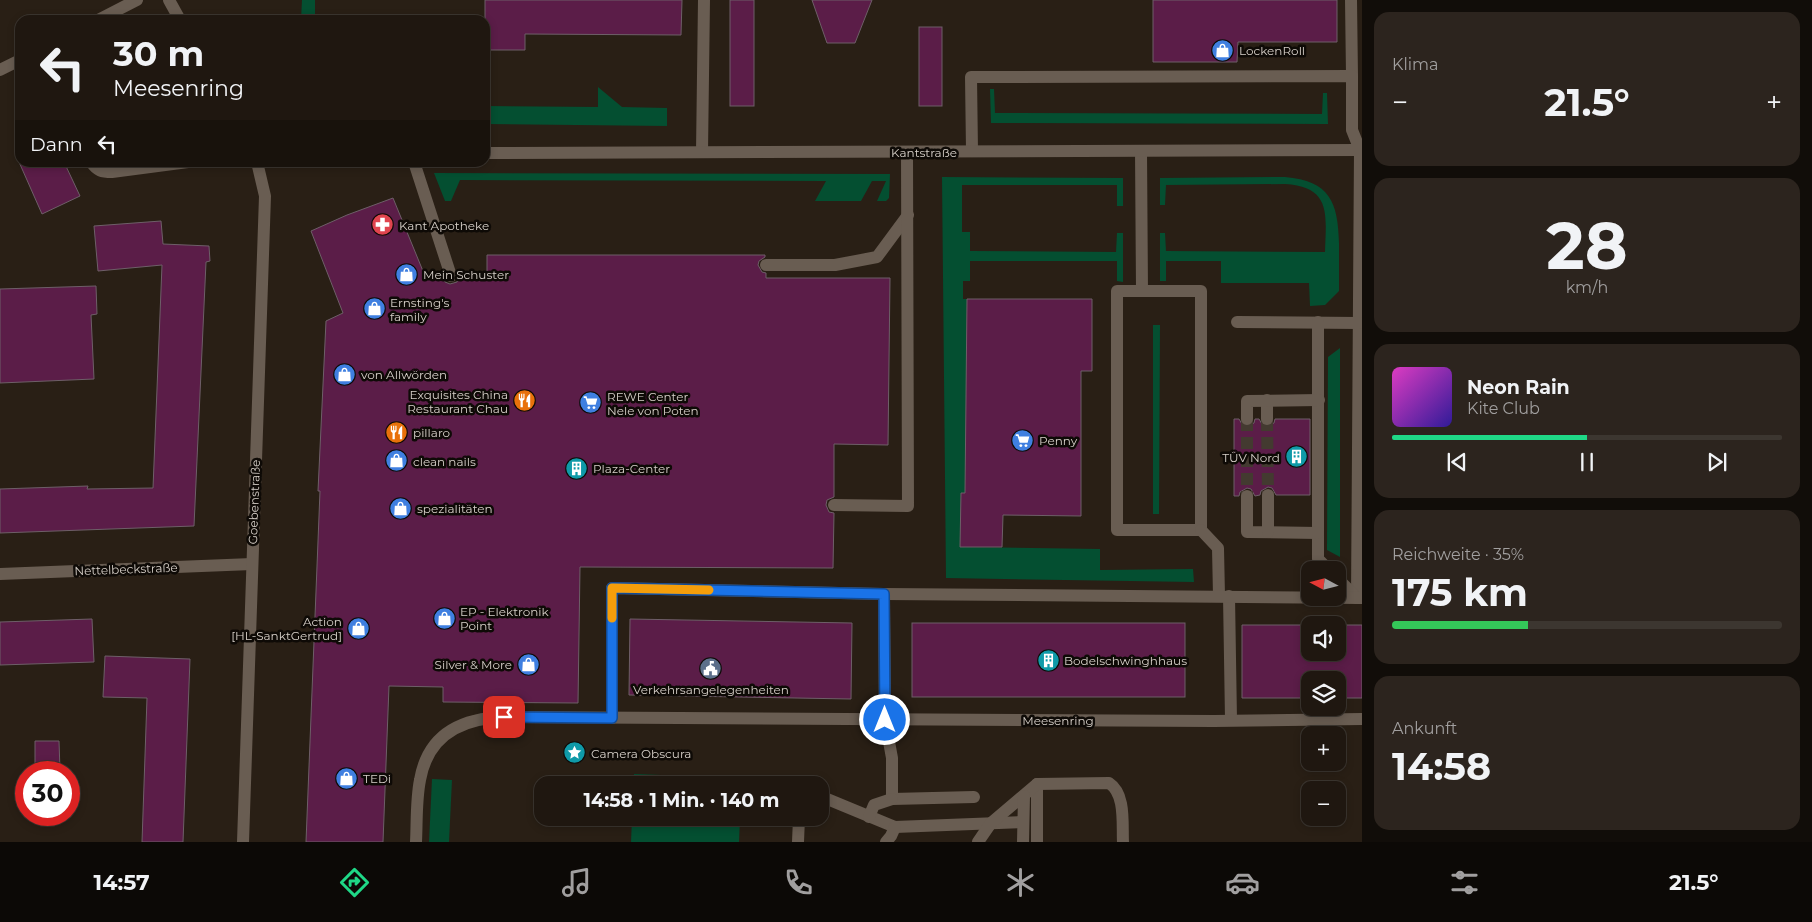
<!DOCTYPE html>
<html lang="de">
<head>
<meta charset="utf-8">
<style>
	:root { --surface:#1f1710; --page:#2c241e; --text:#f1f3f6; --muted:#a19f9f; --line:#3c3630; --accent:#1fd887 }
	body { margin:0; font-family:Montserrat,sans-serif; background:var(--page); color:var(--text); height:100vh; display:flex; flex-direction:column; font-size:19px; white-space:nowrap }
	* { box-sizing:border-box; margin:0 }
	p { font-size:16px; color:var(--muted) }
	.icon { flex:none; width:28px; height:28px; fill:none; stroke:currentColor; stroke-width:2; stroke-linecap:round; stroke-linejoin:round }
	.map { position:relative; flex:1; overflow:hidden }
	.panel { display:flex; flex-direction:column; gap:12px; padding:12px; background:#110d09; width:450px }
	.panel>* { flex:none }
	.top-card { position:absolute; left:15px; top:15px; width:475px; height:152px; border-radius:15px; box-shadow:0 2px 8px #0003,0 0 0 1px var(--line); background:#1f1710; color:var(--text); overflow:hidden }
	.needle { width:32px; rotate:277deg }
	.controls { position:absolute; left:1301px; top:561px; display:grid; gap:10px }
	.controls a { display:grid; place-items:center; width:45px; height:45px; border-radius:10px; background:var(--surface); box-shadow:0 2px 8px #0003,0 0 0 1px var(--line); font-size:25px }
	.speed { position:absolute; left:15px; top:761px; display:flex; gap:10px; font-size:25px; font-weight:700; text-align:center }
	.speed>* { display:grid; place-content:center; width:65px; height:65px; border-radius:50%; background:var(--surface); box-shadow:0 2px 8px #0003,0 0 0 1px var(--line); line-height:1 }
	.speed .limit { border:8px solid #d22; background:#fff; color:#111 }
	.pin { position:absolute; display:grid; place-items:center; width:42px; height:42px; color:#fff; margin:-21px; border-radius:10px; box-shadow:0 2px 8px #0006 }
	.me { position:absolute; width:55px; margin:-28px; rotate:0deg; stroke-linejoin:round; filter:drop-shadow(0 0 4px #0008) }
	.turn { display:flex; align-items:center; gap:18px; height:105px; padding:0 15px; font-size:22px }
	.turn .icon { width:65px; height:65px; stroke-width:2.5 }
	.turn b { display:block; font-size:35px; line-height:42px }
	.then { display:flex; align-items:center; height:48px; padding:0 15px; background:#0003; gap:10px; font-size:19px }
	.big { font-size:38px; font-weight:700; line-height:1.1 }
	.panel .card { flex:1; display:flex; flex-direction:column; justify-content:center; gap:8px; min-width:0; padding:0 18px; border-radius:15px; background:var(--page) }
	.panel .dial { align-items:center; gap:0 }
	.dial b { font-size:65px; line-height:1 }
	.song { display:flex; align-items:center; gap:15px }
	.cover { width:60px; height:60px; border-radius:8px; background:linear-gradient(135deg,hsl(310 70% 55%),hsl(250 70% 35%)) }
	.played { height:5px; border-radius:2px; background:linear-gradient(90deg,var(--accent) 50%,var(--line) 50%) }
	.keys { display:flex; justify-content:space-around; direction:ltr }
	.heat { display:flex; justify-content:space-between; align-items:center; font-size:28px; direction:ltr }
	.charge { height:8px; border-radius:4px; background:linear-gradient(90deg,#34c759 35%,var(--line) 0) }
	.trip { position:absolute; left:534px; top:776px; width:295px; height:50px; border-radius:15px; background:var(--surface); box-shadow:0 2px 8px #0003,0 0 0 1px var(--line); font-weight:700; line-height:50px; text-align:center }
	.menu { display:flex; height:80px; justify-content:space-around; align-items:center; background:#0c0906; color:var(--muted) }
	.menu .icon { width:35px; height:35px }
	.menu .active { color:var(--accent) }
	.menu b { font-size:22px; color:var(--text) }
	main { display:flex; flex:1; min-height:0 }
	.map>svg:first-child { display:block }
	.green { fill:#044f31 }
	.building { fill:#5b1d48; stroke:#6e5f68 }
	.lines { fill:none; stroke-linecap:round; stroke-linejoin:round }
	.minor-tunnel { stroke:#433a30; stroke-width:12; stroke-dasharray:12 6; stroke-linecap:butt }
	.minor { stroke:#695d52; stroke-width:12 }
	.route-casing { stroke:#114b97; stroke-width:12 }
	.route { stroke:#1a73e8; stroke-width:9 }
	.slow { stroke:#f59e0b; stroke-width:9 }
	.labels { text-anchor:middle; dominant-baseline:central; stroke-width:5; stroke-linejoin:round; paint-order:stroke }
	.poi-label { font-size:12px; fill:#d7d0c9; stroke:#0e0a06; text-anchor:start }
	.street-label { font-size:12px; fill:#d7d0c9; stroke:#0e0a06 }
</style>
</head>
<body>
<main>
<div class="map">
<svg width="1362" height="842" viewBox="0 0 1362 842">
	<rect width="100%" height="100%" fill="#291f15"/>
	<!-- green -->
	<g class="green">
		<path d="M302,0h13v20h-14z"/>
		<path d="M598,87l24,20 45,1v18l-182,-2v-18l113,1z"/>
		<path d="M990,89h4l1,24 327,1 1,-21h4l1,31 -337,-1z"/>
		<path d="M434,173l456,1 -1,24 -3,3h-9l9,-20h-14l-11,20h-46l11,-20 -366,-1 -9,21h-6z"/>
		<path d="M942,177l181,1v28h-6v-21h-155v47h8v19l146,1 1,-19h6v49l-6,-1v-20h-147v20h-7v18h4l-2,194 -4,1v53l139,2v21l93,-1 1,13 -248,-4z"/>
		<path d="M1285,177c45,4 53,25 54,66 0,16 0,32 0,48l-14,14 -15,1 -1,-23h-88v-22h-55v20h-6v-48h5l1,18 159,1c1,-37 7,-65 -40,-68l-119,1 -1,20h-5v-27z"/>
		<path d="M1153,325h7l-1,189h-6z"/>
		<path d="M1340,348v209l-13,-7 1,-193z"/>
		<path d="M634,774l108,4 -1,7h-107z"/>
		<path d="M432,779l20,1 -3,62h-20z"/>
		<path d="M632,818h108l-1,24h-108z"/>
	</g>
	<!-- building -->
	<g class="building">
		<path d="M485,0h197l-1,35 -156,-1v16h-40z"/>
		<rect x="730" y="0" width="24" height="106"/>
		<path d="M812,0h60l-17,43h-28z"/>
		<path d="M1153,0h184v42h-99l-1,20h-84z"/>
		<rect x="919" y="27" width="23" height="79"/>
		<path d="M19,162h45l16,34 -38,18z"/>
		<path d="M393,198l32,78h18l2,6 5,2 7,-2 2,-6 28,1v-22h278v2l-6,4 -1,4 4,7 4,1v5h124l-2,167 -54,-1v53l-7,3 -1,5 3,7 5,1 -1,55 -253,-1 -2,136 -135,-1v-15l-54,-1 -6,156h-77l14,-351h-2l8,-170 17,-8 -32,-82 36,-16z"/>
		<path d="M161,221l2,23 46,2 1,15 -4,1 -12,264 -194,7v-44l88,-3 -1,3 66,-1 9,-223 -64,6 -4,-45z"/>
		<path d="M96,286l1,28 -6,1 3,64 -94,4v-94z"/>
		<path d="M967,299h125v72h-11v145l-78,-1 -1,32h-42l1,-54h4z"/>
		<path d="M1234,419h5l4,7 4,1 7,-4 1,-4h4l4,7 4,1 7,-4 1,-4h35v76h-34l-4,-7 -4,-1 -7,4 -1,4 -5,1 -4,-7 -4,-1 -7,4 -1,4h-5z"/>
		<path d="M92,619l2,43 -94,3v-43z"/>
		<path d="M630,619l222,4 -1,76 -222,-4z"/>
		<rect x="912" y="623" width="273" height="74"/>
		<path d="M1242,625h68v27h28v-27h24v73h-24v-18h-28v18h-68z"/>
		<path d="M105,656l85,3 -7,183h-41l5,-144 -44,-1z"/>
		<path d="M35,741h24l1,29h-25z"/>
	</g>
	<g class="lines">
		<!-- minor-tunnel -->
		<g class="minor-tunnel">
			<path d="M1247,419v77"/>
			<path d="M1267,419l1,76"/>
		</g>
		<!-- minor -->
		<g class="minor">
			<path d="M169,0l11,20"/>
			<path d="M1351,0l1,76"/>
			<path d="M98,20l39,-20"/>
			<path d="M0,70l20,-10"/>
			<path d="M972,151l-1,-74 381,-1v54l8,20 -3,448"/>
			<path d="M1141,151l1,140"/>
			<path d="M702,152l2,-152"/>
			<path d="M485,153l877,-3"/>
			<path d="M91,162c6,9 11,10 21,10l76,-10"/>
			<path d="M414,162l37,114"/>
			<path d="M766,265h69l42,-8 31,-42"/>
			<rect x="1117" y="291" width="84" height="239"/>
			<path d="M1237,322l122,1"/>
			<path d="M1318,322v237l11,11"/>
			<path d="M1267,400v19"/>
			<path d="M1247,419v-18l72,-1"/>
			<path d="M1247,496v36l71,1"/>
			<path d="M834,505l74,1 -1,-354"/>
			<path d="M1201,530l17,18 1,48"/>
			<path d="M1268,532v-37"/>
			<path d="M0,574l252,-10"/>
			<path d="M1338,579l19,19"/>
			<path d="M884,594l1,126 7,38v41l82,-2"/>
			<path d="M1229,596l2,124"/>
			<path d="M612,718v-130l272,6 478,4"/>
			<path d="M1037,784v58"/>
			<path d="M820,796l75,31 128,-5"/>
			<path d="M869,817l5,-12 18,-6"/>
			<path d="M243,842l22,-646 -8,-34"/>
			<path d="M416,842c1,-20 0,-42 4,-62 8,-46 42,-62 85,-63l709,4 148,-2"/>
			<path d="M798,842l1,-24"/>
			<path d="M886,842l5,-6 4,-9"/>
			<path d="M978,842l13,-19 46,-39 72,-1c17,11 13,41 14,59"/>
			<path d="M1023,842l1,-46"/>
		</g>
	</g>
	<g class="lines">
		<defs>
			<path id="route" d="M504,717l108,1v-130l272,6 1,126"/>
		</defs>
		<!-- route casing -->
		<use href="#route" class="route-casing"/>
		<!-- route -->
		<use href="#route" class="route"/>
		<!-- slow -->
		<path class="slow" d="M612,618v-30l97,2"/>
	</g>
	<!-- icons -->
	<defs>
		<symbol id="shop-disc" viewBox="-11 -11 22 22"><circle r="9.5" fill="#3f7fe0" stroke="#0e0a06"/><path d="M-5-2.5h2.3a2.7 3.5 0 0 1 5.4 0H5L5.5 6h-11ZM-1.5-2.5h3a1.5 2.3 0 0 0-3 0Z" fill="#fff"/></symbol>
		<symbol id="pharmacy-disc" viewBox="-11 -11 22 22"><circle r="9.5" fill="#e0444e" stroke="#0e0a06"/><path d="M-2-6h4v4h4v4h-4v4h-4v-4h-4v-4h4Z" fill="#fff"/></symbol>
		<symbol id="restaurant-disc" viewBox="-11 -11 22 22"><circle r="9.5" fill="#e8710a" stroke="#0e0a06"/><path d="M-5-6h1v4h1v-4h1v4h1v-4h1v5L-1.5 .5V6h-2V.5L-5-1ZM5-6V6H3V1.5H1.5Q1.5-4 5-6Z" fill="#fff"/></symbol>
		<symbol id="supermarket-disc" viewBox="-11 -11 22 22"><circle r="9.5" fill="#3f7fe0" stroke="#0e0a06"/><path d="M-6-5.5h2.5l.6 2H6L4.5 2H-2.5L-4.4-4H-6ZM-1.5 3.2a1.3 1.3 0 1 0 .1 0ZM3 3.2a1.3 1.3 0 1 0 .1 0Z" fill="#fff"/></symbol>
		<symbol id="building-disc" viewBox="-11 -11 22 22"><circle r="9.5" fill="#0f9aa8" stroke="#0e0a06"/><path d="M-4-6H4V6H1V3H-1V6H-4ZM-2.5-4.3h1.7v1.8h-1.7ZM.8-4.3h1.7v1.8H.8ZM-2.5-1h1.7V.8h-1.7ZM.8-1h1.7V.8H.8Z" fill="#fff"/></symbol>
		<symbol id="civic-disc" viewBox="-11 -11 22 22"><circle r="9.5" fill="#5c6f8a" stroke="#0e0a06"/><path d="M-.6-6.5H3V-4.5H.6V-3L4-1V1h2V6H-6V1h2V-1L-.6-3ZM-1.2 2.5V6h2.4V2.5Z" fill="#fff"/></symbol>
		<symbol id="sight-disc" viewBox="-11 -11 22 22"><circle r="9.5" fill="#0f9aa8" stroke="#0e0a06"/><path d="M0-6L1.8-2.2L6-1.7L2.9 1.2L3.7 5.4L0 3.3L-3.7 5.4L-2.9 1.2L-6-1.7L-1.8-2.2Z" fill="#fff"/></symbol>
	</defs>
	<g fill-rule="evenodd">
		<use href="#shop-disc" x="1210" y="38" width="25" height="25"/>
		<use href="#pharmacy-disc" x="370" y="212" width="25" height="25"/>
		<use href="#shop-disc" x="394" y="262" width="25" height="25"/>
		<use href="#shop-disc" x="362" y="296" width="25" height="25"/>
		<use href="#shop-disc" x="332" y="362" width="25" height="25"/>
		<use href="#restaurant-disc" x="512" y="388" width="25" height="25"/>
		<use href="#supermarket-disc" x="578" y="390" width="25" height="25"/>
		<use href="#restaurant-disc" x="384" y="420" width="25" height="25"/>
		<use href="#supermarket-disc" x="1010" y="428" width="25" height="25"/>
		<use href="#building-disc" x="1284" y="444" width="25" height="25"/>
		<use href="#shop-disc" x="384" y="448" width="25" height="25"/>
		<use href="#building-disc" x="564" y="456" width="25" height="25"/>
		<use href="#shop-disc" x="388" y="496" width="25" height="25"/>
		<use href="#shop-disc" x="432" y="606" width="25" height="25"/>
		<use href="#shop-disc" x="346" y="616" width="25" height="25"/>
		<use href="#building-disc" x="1036" y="648" width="25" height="25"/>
		<use href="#shop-disc" x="516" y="652" width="25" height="25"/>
		<use href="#civic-disc" x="698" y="656" width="25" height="25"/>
		<use href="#sight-disc" x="562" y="740" width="25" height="25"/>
		<use href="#shop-disc" x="334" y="766" width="25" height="25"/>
	</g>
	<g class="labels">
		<!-- poi labels -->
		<g class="poi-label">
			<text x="1239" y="50">LockenRoll</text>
			<text x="399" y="225">Kant Apotheke</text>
			<text x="423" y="274">Mein Schuster</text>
			<text x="390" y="302">Ernsting's<tspan x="390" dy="14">family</tspan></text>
			<text x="361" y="374">von Allwörden</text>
			<text x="508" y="394" text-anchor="end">Exquisites China<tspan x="508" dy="14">Restaurant Chau</tspan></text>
			<text x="607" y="396">REWE Center<tspan x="607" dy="14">Nele von Poten</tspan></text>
			<text x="413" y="432">pillaro</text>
			<text x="1039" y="440">Penny</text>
			<text x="1280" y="457" text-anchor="end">TÜV Nord</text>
			<text x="413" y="461">clean nails</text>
			<text x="593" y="468">Plaza-Center</text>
			<text x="417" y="508">spezialitäten</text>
			<text x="460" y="611">EP - Elektronik<tspan x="460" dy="14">Point</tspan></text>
			<text x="342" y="621" text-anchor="end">Action<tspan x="342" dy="14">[HL-SanktGertrud]</tspan></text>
			<text x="1064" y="660">Bodelschwinghhaus</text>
			<text x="512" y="664" text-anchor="end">Silver &amp; More</text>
			<text x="711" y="689" text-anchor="middle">Verkehrsangelegenheiten</text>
			<text x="591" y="753">Camera Obscura</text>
			<text x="363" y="778">TEDi</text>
		</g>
		<!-- street labels -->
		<g class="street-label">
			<text x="924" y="152">Kantstraße</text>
			<text transform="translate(254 502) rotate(-88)">Goebenstraße</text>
			<text transform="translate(126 569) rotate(-2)">Nettelbeckstraße</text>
			<text x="1058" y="720">Meesenring</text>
		</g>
	</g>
</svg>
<div class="controls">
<a><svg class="needle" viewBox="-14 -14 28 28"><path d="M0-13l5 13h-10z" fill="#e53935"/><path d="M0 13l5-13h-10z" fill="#a19f9f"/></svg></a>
<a><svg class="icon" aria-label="sound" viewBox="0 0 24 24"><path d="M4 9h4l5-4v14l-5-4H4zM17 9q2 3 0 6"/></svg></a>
<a><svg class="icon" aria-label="layers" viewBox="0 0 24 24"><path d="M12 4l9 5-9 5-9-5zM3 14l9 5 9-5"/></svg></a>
<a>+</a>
<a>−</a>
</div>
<div class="speed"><div class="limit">30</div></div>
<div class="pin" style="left:504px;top:717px;background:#d93025"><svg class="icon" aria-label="arrive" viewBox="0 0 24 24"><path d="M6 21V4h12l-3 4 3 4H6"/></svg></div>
<svg class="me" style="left:885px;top:720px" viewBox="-20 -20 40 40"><circle r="17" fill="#1a73e8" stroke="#fff" stroke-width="3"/><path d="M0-11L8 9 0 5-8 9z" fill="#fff"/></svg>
<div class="trip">14:58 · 1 Min. · 140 m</div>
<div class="top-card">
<div class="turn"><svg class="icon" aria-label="left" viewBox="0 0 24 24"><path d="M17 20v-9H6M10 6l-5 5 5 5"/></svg><div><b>30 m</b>Meesenring</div></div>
<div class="then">Dann<svg class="icon" aria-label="left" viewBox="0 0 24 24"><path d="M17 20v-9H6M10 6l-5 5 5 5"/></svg></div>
</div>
</div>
<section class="panel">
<div class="card"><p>Klima</p>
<div class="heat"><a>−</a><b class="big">21.5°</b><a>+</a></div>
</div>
<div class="card dial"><b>28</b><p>km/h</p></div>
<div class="card">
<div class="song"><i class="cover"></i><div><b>Neon Rain</b><p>Kite Club</p></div></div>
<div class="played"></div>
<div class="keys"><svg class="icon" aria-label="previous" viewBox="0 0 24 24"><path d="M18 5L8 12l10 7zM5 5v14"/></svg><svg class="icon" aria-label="pause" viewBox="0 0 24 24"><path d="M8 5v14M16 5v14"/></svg><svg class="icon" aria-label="next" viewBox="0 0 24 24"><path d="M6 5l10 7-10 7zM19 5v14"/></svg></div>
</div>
<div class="card"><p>Reichweite · 35%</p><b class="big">175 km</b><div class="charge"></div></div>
<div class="card"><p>Ankunft</p><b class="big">14:58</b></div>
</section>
</main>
<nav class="menu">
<b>14:57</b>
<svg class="icon active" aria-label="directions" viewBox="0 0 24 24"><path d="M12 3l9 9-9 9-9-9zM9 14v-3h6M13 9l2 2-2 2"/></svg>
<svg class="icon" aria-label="music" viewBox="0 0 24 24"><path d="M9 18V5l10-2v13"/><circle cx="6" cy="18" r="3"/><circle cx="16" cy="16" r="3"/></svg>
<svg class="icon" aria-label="phone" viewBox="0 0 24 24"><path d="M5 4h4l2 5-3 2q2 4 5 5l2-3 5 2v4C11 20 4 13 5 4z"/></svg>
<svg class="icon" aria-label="climate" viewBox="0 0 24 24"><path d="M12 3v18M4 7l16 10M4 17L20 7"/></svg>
<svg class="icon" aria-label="car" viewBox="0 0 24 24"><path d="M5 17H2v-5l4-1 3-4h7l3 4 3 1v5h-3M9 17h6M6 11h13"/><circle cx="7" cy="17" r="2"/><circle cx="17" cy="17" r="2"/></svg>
<svg class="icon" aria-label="filters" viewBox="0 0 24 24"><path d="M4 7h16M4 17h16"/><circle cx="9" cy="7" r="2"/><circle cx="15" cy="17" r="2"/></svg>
<b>21.5°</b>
</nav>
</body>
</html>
